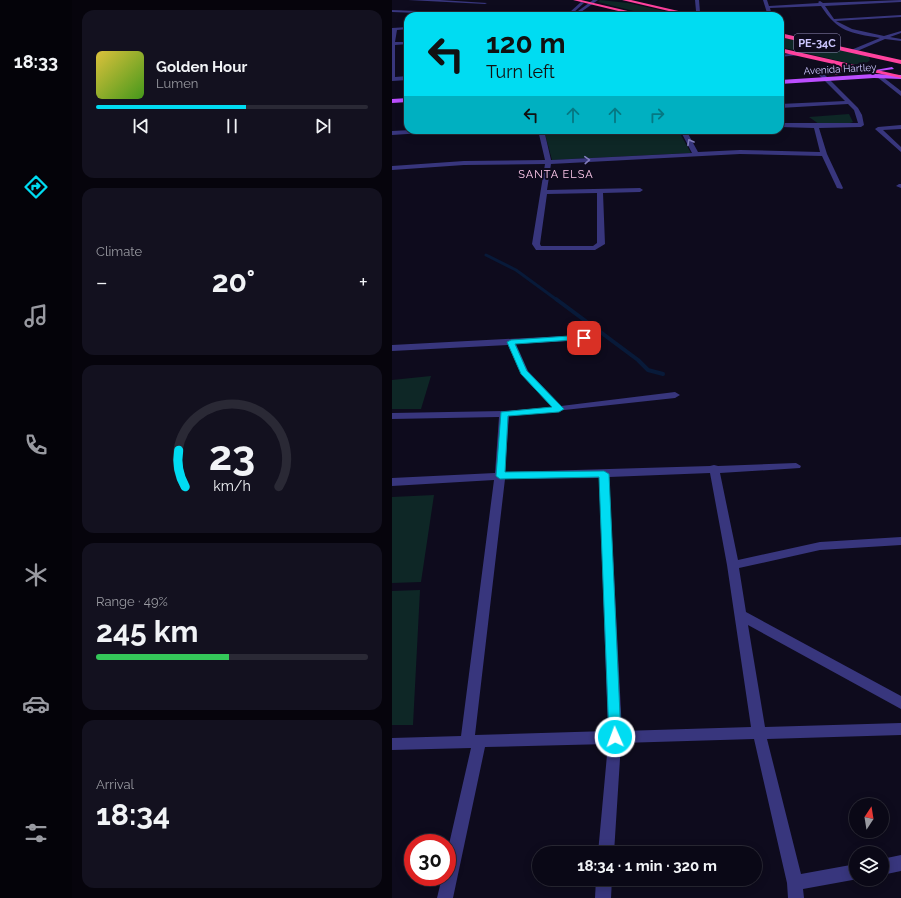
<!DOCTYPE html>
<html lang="en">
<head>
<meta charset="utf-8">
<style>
	:root { --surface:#0a0816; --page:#13111f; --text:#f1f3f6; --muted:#999aa1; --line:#2a2935; --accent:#00dcf2 }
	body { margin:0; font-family:Raleway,sans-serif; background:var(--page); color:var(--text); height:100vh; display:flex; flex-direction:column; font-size:15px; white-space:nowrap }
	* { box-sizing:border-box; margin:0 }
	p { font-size:13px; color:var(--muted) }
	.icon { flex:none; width:22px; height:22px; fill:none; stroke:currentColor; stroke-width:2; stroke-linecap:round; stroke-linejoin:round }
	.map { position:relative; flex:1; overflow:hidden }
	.panel { display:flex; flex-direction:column; gap:10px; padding:10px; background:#06040c; width:320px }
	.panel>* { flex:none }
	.hud { position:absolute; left:12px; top:12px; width:380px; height:122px; border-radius:12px; box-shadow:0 2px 10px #0003,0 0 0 1px var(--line); background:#00dcf2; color:#111; overflow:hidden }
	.needle { width:26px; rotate:12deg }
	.controls { position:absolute; left:457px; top:798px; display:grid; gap:8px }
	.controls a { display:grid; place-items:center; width:40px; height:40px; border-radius:50%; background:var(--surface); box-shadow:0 2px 10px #0003,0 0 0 1px var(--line); font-size:20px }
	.speed { position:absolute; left:12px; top:834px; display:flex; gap:8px; font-size:20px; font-weight:700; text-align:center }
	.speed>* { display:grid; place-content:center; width:52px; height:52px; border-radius:50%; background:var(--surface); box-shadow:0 2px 10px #0003,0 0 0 1px var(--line); line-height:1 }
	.speed .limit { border:6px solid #d22; background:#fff; color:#111 }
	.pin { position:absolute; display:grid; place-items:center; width:34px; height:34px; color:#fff; margin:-17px; border-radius:8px; box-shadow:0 2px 6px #0006 }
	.me { position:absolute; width:44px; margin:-22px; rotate:358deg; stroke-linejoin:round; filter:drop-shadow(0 0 3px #0008) }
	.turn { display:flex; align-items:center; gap:14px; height:84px; padding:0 16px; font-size:18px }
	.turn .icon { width:52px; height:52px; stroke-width:2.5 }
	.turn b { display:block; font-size:28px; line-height:34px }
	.lanes { display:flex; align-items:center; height:38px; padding:0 16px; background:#0003; justify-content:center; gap:20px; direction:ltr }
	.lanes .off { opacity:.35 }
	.big { font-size:30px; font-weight:700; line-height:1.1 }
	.panel .tile { flex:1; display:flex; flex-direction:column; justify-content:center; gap:6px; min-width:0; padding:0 14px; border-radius:12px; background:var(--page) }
	.panel .dial { align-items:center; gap:0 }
	.dial svg { height:104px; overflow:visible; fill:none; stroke:var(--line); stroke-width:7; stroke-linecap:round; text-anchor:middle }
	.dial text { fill:var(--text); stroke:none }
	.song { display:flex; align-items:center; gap:12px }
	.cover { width:48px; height:48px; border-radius:6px; background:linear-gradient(135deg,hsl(50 70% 55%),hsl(100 70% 35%)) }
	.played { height:4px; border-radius:2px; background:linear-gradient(90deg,var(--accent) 55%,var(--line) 55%) }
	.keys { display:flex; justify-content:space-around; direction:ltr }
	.heat { display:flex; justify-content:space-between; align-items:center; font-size:22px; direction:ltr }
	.charge { height:6px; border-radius:3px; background:linear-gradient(90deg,#34c759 49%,var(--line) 0) }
	.trip { position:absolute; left:140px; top:846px; width:230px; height:40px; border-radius:20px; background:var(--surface); box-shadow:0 2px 10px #0003,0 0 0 1px var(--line); font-weight:700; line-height:40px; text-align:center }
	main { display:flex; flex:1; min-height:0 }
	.menu { display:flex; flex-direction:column; width:72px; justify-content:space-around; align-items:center; background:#040309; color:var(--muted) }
	.menu .icon { width:28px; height:28px }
	.menu .current { color:var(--accent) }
	.menu b { font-size:18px; color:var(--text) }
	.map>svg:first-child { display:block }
	.green { fill:#0e2726 }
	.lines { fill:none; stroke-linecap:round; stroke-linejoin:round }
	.stream-far1 { stroke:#081a39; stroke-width:3 }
	.stream { stroke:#081a39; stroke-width:4 }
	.minor { fill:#38367d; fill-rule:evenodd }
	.major { fill:#bc4eff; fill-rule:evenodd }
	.highway { fill:#ff429e; fill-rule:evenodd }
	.oneway { stroke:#827ebe }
	.route { fill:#00dcf2; stroke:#008f9d }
	.labels { text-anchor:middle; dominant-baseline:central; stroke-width:4; stroke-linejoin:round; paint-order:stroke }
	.far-street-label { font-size:10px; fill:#cdc7ff; stroke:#0e0b1d }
	.shield { fill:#0e0b1d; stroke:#948fbb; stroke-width:1 }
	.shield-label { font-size:11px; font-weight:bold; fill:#cdc7ff }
	.far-neighbourhood-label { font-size:11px; letter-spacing:1px; fill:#ffc9ec; stroke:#0e0b1d }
</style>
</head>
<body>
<main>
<nav class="menu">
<b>18:33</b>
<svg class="icon current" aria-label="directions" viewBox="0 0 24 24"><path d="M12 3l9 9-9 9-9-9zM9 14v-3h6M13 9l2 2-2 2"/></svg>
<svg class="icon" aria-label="music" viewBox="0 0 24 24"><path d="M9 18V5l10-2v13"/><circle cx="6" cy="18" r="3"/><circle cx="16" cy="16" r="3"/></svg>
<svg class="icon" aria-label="phone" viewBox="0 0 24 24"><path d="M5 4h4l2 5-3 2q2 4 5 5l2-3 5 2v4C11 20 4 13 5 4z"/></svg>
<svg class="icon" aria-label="climate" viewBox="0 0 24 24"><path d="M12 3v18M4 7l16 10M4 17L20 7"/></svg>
<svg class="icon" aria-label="car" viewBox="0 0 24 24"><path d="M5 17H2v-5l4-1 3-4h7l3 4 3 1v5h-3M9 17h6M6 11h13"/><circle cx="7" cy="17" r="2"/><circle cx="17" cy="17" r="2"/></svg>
<svg class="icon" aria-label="filters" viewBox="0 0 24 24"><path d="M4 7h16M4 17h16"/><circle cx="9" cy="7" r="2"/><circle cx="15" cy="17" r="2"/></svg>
</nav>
<section class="panel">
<div class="tile">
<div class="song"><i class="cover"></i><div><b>Golden Hour</b><p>Lumen</p></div></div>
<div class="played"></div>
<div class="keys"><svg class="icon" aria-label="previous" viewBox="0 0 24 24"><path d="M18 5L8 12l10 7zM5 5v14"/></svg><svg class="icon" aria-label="pause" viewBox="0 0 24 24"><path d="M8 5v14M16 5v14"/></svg><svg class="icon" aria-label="next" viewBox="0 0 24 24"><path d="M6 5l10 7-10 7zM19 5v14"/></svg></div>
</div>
<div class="tile"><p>Climate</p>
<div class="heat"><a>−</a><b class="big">20°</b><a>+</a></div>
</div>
<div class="tile dial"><svg viewBox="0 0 100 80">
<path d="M14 69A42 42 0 1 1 86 69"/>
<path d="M14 69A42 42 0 0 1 9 41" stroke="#00dcf2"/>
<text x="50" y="56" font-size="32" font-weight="700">23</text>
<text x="50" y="72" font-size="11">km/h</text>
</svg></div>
<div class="tile"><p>Range · 49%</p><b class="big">245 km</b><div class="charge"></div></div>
<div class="tile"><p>Arrival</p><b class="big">18:34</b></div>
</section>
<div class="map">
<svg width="509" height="898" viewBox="0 0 509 898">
	<rect width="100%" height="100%" fill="#0e0b1d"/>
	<!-- green -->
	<g class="green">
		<path d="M208,0l28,3 59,13h-34l-55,-14z"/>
		<path d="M388,37l82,18 7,2 1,3c-5,5 -12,4 -18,4l-72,-17z"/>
		<path d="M457,114l4,8 -3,1 -31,1 -10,-7z"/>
		<path d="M152,130h134l13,23 -139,7z"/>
		<path d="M39,376l-10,33h-29v-29z"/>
		<path d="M42,495l-13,87 -29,1v-86z"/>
		<path d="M28,590l-7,135h-21v-134z"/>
	</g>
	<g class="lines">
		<!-- stream-far1 -->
		<path class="stream-far1" d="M94,255l30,15 41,30"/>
		<!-- stream -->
		<path class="stream" d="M164,299l82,61 10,10 15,4"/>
		<!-- minor -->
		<g class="minor">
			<path d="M16,0h32l47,3 -2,1z"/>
			<path d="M201,0h5l-17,12 1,4h-4v-5z"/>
			<path d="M303,0h4l1,12 -9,4v-2l5,-3z"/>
			<path d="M371,0h4l2,6 50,-3 -1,-1 2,-1 3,2 78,-3v2l-76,4 9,13 67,-4v2l-65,4 16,8 32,7 17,-5v2l-11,4 11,2v2l-16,-2 -30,13h-4v-2l29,-12c-30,-5 -42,-6 -59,-32l-51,2 2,8h-4z"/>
			<path d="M189,2l3,1 -11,10v3h-4l1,-4z"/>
			<path d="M0,10l76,3 2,1 -2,1 -76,-3z"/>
			<path d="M16,27v2l-11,1 -2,12h13v2l-13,1v32l13,-1v4l-16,1v-53z"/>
			<path d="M408,53l-2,2 -18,2v-2z"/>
			<path d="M427,73h4l35,35 4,7 2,10 -3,2 -42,1 8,26 16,34 -1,1 -5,-1 -15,-32 -82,-2 -189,10 -4,26 93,-2 3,2 -3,2 -37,1 2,51 -10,6h-59l-4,-6 13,-80 -81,1 -72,5v-4l72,-5 81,-1 -7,-30h6l7,30 141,-7 -12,-23h6l12,22 42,-2 80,2 -6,-24 -34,-1v-4h78l-4,-13 -6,-6 -68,4v-4l65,-3 -26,-26zM205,193v50l-4,3h-52l-1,-2 7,-50z"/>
			<path d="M487,74l22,17v5l-24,-19v-2z"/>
			<path d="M509,125v4l-18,1 18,17v5l-26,-23 3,-2z"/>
			<path d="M19,130h30l-3,2 -46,3v-4z"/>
			<path d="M507,184h2v4l-5,-2z"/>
			<path d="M192,335l3,1 1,2 -1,2 -71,4 12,27 33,35 114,-14 5,3 -5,3 -166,18 -4,56 205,-6 4,-1 4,1 78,-3 5,3 -1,2 -80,5 18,87 82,-18 81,-5v8l-81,5 -81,18 7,44 155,84v13l-153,-84 17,102 136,-4v12l-134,4 34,135 55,-10v15h2l-55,10 1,9h-16l-1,-15 -33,-144 -133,4 -7,110h-16l10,-109 -123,3 -32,151h-16l5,-21h5v-24l24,-105 -79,2v-12l69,-2 33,-256 -102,6v-8l103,-5 4,-56 -107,2v-6l112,-2 48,-4 -31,-33 -13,-29 -116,6v-6zM318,473l17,92 24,162 -129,4 -13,-254zM207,478l9,253 -133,4 30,-256z"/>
			<path d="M509,855v16l-19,4v-16z"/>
			<path d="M204,879h16l-1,19h-16z"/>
		</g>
		<!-- major -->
		<g class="major">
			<path d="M500,67l2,2 -22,3 -2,-1z"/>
			<path d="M482,74l27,1v4l-27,-1 -94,6v-4z"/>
			<path d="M16,98v4l-16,1v-4z"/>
		</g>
		<!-- highway -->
		<g class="highway">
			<path d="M181,0h8l68,16h-10z"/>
			<path d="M230,0h9l69,16h-10z"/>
			<path d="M388,33l121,27v4l-121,-27z"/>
			<path d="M388,48l119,27 2,1v2l-53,-11 -1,3 -11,5 -3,-2 9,-5 -4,-3 -58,-13z"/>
		</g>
	</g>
	<!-- one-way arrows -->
	<defs><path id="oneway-chevron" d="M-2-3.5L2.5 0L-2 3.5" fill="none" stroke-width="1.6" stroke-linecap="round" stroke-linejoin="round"/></defs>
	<g class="oneway">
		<use href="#oneway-chevron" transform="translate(298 142) rotate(-119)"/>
		<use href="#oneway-chevron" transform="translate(195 160) rotate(-3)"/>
	</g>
	<!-- route -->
	<path class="route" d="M192,335l4,3 -1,1 -72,5 12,27 37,38 -5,3 -51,4 -3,56 99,-1 5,3 12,263 -2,4 -4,2 -5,-2 -1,-4 -10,-260 -99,2 -4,-3 5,-64 51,-5 -31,-33 -14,-32 4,-2z"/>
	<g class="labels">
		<!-- far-street labels -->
		<g class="far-street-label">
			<text transform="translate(448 69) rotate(-3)">Avenida Hartley</text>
		</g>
		<!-- shield labels -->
		<rect class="shield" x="402" y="34" width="46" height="18" rx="3"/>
		<g class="shield-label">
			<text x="425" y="43">PE-34C</text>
		</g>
		<!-- far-neighbourhood labels -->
		<g class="far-neighbourhood-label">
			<text x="164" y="174">SANTA ELSA</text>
		</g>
	</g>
</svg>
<div class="controls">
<a><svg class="needle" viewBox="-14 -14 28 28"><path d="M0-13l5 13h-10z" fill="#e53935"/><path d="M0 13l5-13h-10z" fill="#999aa1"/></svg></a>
<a><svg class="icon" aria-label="layers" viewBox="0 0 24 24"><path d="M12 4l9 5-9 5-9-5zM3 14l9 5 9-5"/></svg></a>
</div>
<div class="speed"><div class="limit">30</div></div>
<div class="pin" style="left:192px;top:338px;background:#d93025"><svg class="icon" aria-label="arrive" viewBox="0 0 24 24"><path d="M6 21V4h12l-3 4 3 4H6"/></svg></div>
<svg class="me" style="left:223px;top:737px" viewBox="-20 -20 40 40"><circle r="17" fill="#00dcf2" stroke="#fff" stroke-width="3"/><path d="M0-11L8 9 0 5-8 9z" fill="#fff"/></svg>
<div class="trip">18:34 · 1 min · 320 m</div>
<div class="hud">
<div class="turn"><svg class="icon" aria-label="left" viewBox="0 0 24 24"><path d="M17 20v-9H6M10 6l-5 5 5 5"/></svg><div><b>120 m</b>Turn left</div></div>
<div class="lanes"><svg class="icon" aria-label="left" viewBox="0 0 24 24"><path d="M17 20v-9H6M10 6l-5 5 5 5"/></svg><svg class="icon off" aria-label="ahead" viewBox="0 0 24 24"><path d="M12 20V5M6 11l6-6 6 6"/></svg><svg class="icon off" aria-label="ahead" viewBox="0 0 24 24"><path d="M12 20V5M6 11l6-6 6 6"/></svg><svg class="icon off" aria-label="right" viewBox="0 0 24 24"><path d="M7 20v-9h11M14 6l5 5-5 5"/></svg></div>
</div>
</div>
</main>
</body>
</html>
